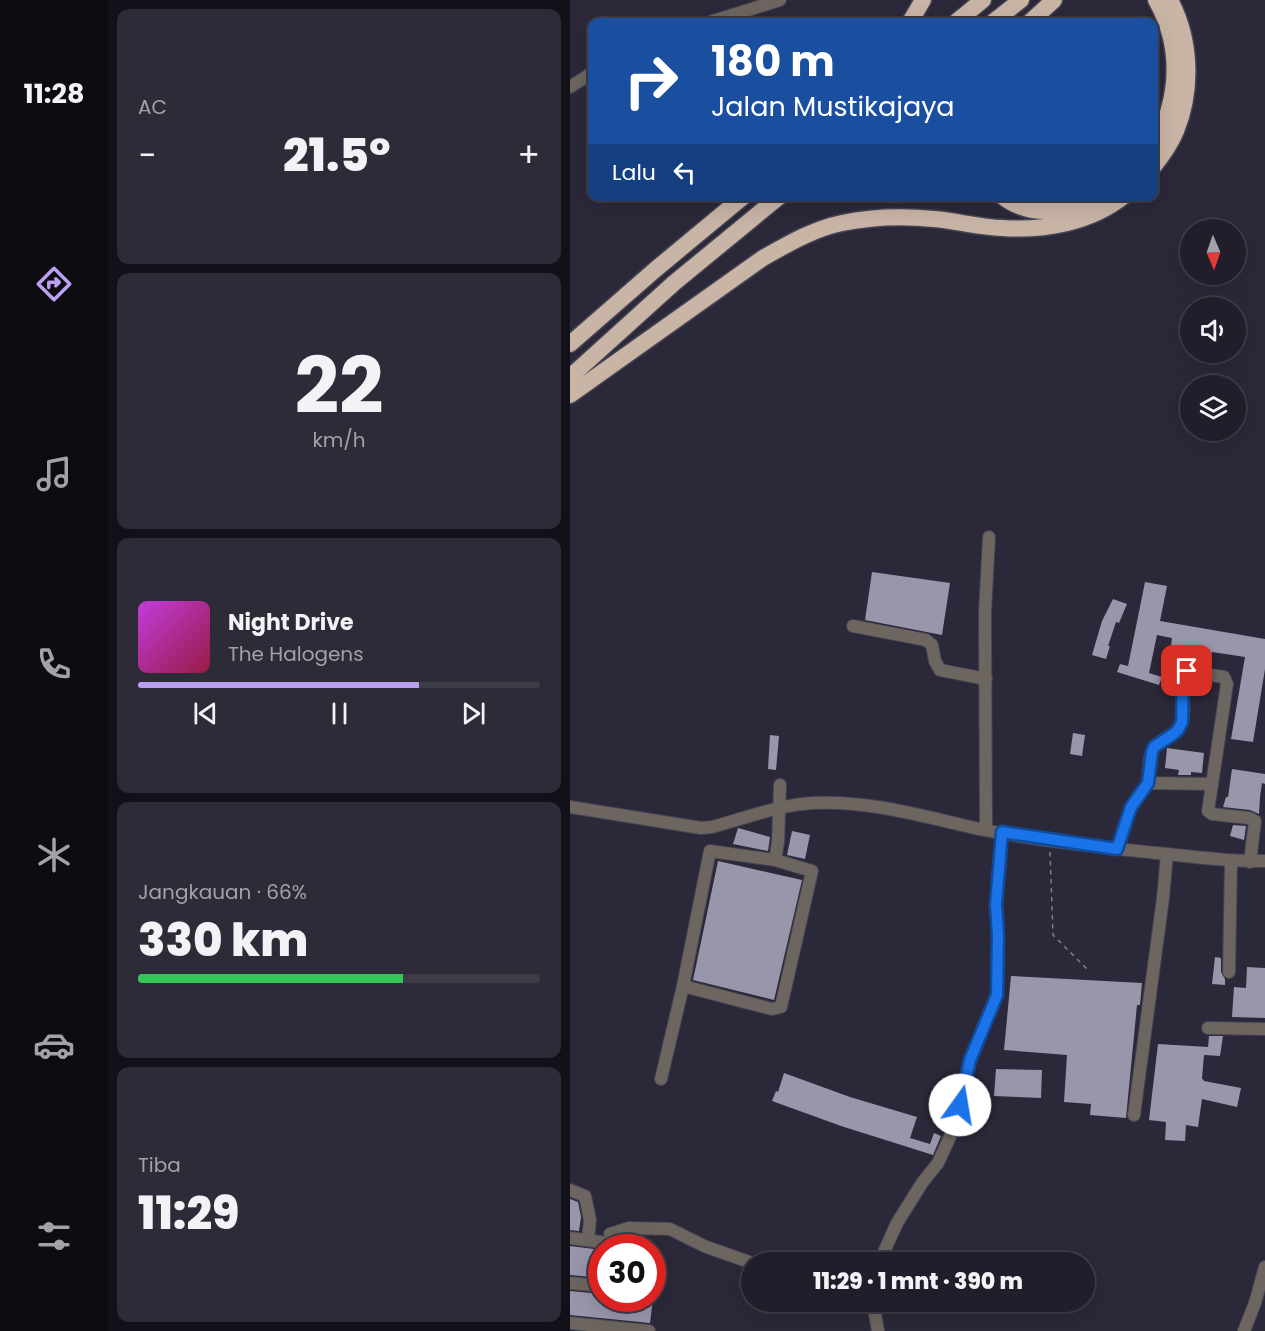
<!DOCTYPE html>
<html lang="id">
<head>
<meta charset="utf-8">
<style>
	:root { --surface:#201e2b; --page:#2d2b37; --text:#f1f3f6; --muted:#a2a2a9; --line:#3d3c47; --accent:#bca0f2 }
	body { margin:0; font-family:Poppins,sans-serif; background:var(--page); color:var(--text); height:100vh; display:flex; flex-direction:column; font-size:22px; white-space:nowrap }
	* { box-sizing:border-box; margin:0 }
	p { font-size:20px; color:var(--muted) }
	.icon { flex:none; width:33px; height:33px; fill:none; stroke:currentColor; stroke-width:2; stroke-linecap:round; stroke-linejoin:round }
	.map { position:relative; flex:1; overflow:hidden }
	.side { display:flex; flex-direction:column; gap:9px; padding:9px; background:#121018; width:462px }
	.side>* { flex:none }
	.hud { position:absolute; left:18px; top:18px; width:570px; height:183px; border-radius:12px; box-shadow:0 6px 24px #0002,0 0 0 2px var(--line); background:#1a4fa0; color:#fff; overflow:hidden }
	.needle { width:39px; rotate:178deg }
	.fabs { position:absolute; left:610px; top:219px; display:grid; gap:12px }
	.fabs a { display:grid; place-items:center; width:66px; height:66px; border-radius:50%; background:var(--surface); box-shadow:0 6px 24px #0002,0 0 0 2px var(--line); font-size:30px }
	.speed { position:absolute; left:18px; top:1234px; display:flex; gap:12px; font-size:30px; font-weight:700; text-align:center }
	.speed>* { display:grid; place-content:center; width:78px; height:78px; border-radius:50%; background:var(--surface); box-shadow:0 6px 24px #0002,0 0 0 2px var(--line); line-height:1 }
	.speed .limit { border:9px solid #d22; background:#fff; color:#111 }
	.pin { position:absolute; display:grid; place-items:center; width:51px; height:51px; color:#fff; margin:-26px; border-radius:12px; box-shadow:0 3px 9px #0006 }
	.me { position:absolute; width:66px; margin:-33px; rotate:13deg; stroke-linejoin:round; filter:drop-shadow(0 0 4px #0008) }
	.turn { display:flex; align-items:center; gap:21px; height:126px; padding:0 24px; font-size:27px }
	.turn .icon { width:78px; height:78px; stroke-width:2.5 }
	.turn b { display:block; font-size:42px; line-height:51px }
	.then { display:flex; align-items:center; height:57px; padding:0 24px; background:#0003; gap:12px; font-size:22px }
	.big { font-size:45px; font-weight:800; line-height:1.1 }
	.side .tile { flex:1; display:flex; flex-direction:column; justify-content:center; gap:9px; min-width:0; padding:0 21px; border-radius:12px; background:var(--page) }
	.side .dial { align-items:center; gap:0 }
	.dial b { font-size:78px; line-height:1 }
	.song { display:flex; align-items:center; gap:18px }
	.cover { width:72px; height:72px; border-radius:9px; background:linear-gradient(135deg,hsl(290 70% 55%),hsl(340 70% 35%)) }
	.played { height:6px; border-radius:3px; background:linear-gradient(90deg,var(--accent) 70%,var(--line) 70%) }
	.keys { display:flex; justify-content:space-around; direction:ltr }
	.heat { display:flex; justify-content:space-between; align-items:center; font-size:33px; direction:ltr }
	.charge { height:9px; border-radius:4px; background:linear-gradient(90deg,#34c759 66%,var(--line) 0) }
	.trip { position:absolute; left:171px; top:1252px; width:354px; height:60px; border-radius:30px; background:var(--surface); box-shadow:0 6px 24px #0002,0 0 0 2px var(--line); font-weight:800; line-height:60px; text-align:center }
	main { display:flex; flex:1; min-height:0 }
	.tab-bar { display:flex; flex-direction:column; width:108px; justify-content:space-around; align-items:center; background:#0d0c11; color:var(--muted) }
	.tab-bar .icon { width:42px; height:42px }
	.tab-bar .selected { color:var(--accent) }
	.tab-bar b { font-size:27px; color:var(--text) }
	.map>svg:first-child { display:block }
	.building { fill:#9995ab }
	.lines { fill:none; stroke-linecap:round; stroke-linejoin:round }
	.minor-casing { stroke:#464353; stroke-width:14 }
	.highway-casing { stroke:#464353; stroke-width:19 }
	.path { stroke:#817e8d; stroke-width:1.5; stroke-dasharray:4.5 4.5; stroke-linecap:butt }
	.minor { stroke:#6d655f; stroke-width:12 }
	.highway { stroke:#c9b5a6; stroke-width:16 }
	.route-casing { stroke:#114b97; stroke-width:15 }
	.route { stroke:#1a73e8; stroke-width:10 }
</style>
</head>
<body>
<main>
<nav class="tab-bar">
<b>11:28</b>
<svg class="icon selected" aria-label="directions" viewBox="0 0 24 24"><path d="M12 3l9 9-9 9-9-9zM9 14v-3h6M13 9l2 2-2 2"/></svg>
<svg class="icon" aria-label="music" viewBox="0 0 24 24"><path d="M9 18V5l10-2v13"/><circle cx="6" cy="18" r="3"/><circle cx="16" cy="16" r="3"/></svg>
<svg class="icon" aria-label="phone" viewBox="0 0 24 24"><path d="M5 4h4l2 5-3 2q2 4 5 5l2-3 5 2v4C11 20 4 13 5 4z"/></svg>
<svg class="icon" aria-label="climate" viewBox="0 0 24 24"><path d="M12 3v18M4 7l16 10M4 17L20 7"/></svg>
<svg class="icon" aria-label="car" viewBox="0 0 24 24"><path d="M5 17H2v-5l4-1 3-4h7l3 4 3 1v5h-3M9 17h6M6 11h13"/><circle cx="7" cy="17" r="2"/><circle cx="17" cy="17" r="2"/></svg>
<svg class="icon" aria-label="filters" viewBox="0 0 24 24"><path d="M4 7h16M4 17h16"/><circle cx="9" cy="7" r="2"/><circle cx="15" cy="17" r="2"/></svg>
</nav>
<section class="side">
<div class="tile"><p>AC</p>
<div class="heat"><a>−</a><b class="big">21.5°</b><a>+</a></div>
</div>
<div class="tile dial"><b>22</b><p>km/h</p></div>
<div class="tile">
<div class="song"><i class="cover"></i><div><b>Night Drive</b><p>The Halogens</p></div></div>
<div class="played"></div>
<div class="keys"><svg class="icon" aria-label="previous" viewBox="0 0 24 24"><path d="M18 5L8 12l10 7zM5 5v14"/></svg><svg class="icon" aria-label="pause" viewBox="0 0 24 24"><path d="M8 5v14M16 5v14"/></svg><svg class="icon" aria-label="next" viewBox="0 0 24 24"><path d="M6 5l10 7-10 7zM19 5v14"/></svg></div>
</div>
<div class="tile"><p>Jangkauan · 66%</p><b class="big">330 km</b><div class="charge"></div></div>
<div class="tile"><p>Tiba</p><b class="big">11:29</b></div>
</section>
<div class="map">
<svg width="695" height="1331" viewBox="0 0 695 1331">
	<rect width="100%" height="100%" fill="#2b2839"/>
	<!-- building -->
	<g class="building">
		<path d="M302,572l78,11 -8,52 -77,-15z"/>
		<path d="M575,582l22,4 -7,35 105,18v30l-12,73 -22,-3 14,-82 -33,-5 -2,9 -13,-2 1,-9 -27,-4 1,-8 -15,-3 -8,38 13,4 -3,8 -42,-13 3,-8 8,2z"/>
		<path d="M543,599l14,5 -8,19 -3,-1 -8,24h2l-4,13 -14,-4 10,-34z"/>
		<path d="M503,733l12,2 -3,21 -12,-2z"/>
		<path d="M200,735l9,1 -3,34 -8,-1z"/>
		<path d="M597,748l37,5 -2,20 -11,-1v3h-13l1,-5 -14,-2z"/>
		<path d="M662,769l33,5v10l-3,-1 -2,14 -1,17 -9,-4 -27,-3 3,-10h2z"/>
		<path d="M663,825l13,1 -2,14 -14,-4z"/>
		<path d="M168,828l32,9 -2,14 -35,-7z"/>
		<path d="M222,831l18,4 -5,24 -18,-4z"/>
		<path d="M148,861l84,19 -28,120 -81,-20z"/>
		<path d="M645,957l6,1v14l4,7v6l-13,-1z"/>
		<path d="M677,967l18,1v50l-33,-1 2,-30 12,1z"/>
		<path d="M441,976l131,7 -2,22h-3l-11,113 -36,-3 1,-11 -27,-2 3,-47 -63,-5z"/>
		<path d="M639,1036h14l-3,20 -16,-1 -2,23 2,3 37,7 -4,19 -35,-8 -4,28 -12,-2 -1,16 -20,-1 1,-18 -17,-2 9,-76 50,3z"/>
		<path d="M426,1069l46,1 -1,28 -47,-2z"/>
		<path d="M214,1073l66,24 67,20 -7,21 20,6 4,-11 7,3 -8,19 -92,-29 -69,-25 4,-10 2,1z"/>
		<path d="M0,1199l8,3 3,15 -2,14 -9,-1z"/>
		<path d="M0,1246l32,4v28l-32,-3z"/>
		<path d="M0,1291l32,3v5h51l-3,24 -80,-8z"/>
	</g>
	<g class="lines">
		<defs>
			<g id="minor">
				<path d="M140,22l70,-22"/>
				<path d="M0,87l22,-14"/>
				<path d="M283,626l73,14 6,5 3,16 5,9 46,9"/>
				<path d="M578,783c1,-10 0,-25 5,-34 6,-11 23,-12 28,-25 6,-16 -1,-36 3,-53l40,6 3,7 -19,127 4,3 37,4 6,3 -5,41"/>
				<path d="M0,807l131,21 11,-1c34,-9 66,-22 101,-24 59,-3 115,15 171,27 57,11 115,17 172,23 36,3 72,9 109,8"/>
				<path d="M416,830l-1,-218 4,-75"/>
				<path d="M547,849l14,-42 17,-24 64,1"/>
				<path d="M205,860l3,-18 2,-57"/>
				<path d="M659,972l2,-111"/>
				<path d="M638,1028l57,1"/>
				<path d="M91,1079l22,-93 27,-135 65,9 37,11 -31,136 -9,2 -89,-23"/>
				<path d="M564,1115l29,-217 4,-44"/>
				<path d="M0,1190l15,6 5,24 -2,20"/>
				<path d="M40,1234l19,-6 41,1 34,17 48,17"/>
				<path d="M0,1238l31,4"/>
				<path d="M309,1263l18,-40 25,-40 16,-20 16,-35 16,-68 27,-65 1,-60 -2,-30 6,-72"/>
				<path d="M0,1283l32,3"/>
				<path d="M303,1302l5,29"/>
				<path d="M0,1323l79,8"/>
				<path d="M674,1331l11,-28 10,-36"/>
			</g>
			<g id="highway">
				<path d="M340,22l13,-22"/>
				<path d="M386,22l27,-22"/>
				<path d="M423,22l28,-22"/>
				<path d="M460,22l24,-22"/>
				<path d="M584,146c25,-47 29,-98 2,-146"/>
				<path d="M584,166c8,-10 17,-23 22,-35 17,-41 15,-92 -6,-131"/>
				<path d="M432,196c28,23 67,17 97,0"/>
				<path d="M0,344l86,-75 88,-73"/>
				<path d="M0,377l104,-94 106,-87"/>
				<path d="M0,395l193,-137c25,-14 50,-29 79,-35 29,-6 62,-7 92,-4 23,2 45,8 68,9 42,3 88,-5 122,-32"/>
			</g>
		</defs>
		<!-- minor casing -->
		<use href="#minor" class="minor-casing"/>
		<!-- highway casing -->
		<use href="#highway" class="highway-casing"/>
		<!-- path -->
		<path class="path" d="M480,852l3,83 34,34"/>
		<!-- minor -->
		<use href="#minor" class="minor"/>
		<!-- highway -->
		<use href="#highway" class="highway"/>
	</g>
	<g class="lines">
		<defs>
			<path id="route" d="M390,1105l10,-45 27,-65 1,-60 -2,-30 6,-73 115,17 14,-42 17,-24 4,-31 2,-5 18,-12 6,-5 4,-8 1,-46 1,-5h3"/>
		</defs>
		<!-- route casing -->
		<use href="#route" class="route-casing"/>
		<!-- route -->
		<use href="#route" class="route"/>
	</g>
</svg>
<div class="fabs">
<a><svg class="needle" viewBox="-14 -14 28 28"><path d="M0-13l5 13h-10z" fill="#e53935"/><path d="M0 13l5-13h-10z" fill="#a2a2a9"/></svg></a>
<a><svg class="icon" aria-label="sound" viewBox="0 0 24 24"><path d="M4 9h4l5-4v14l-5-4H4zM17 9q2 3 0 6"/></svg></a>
<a><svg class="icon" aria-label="layers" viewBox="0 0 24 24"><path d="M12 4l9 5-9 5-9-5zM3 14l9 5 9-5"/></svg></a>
</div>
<div class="speed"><div class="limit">30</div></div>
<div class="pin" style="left:617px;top:671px;background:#d93025"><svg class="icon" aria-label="arrive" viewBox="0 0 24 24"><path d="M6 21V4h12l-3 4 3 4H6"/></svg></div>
<svg class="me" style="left:390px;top:1105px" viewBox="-20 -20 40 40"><circle r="19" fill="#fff"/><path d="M0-13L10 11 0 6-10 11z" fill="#1a73e8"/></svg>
<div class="trip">11:29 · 1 mnt · 390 m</div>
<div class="hud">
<div class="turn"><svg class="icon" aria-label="right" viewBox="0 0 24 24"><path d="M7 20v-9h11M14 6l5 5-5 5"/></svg><div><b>180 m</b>Jalan Mustikajaya</div></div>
<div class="then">Lalu<svg class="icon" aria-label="left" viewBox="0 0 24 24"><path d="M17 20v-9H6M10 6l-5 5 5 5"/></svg></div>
</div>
</div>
</main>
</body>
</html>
